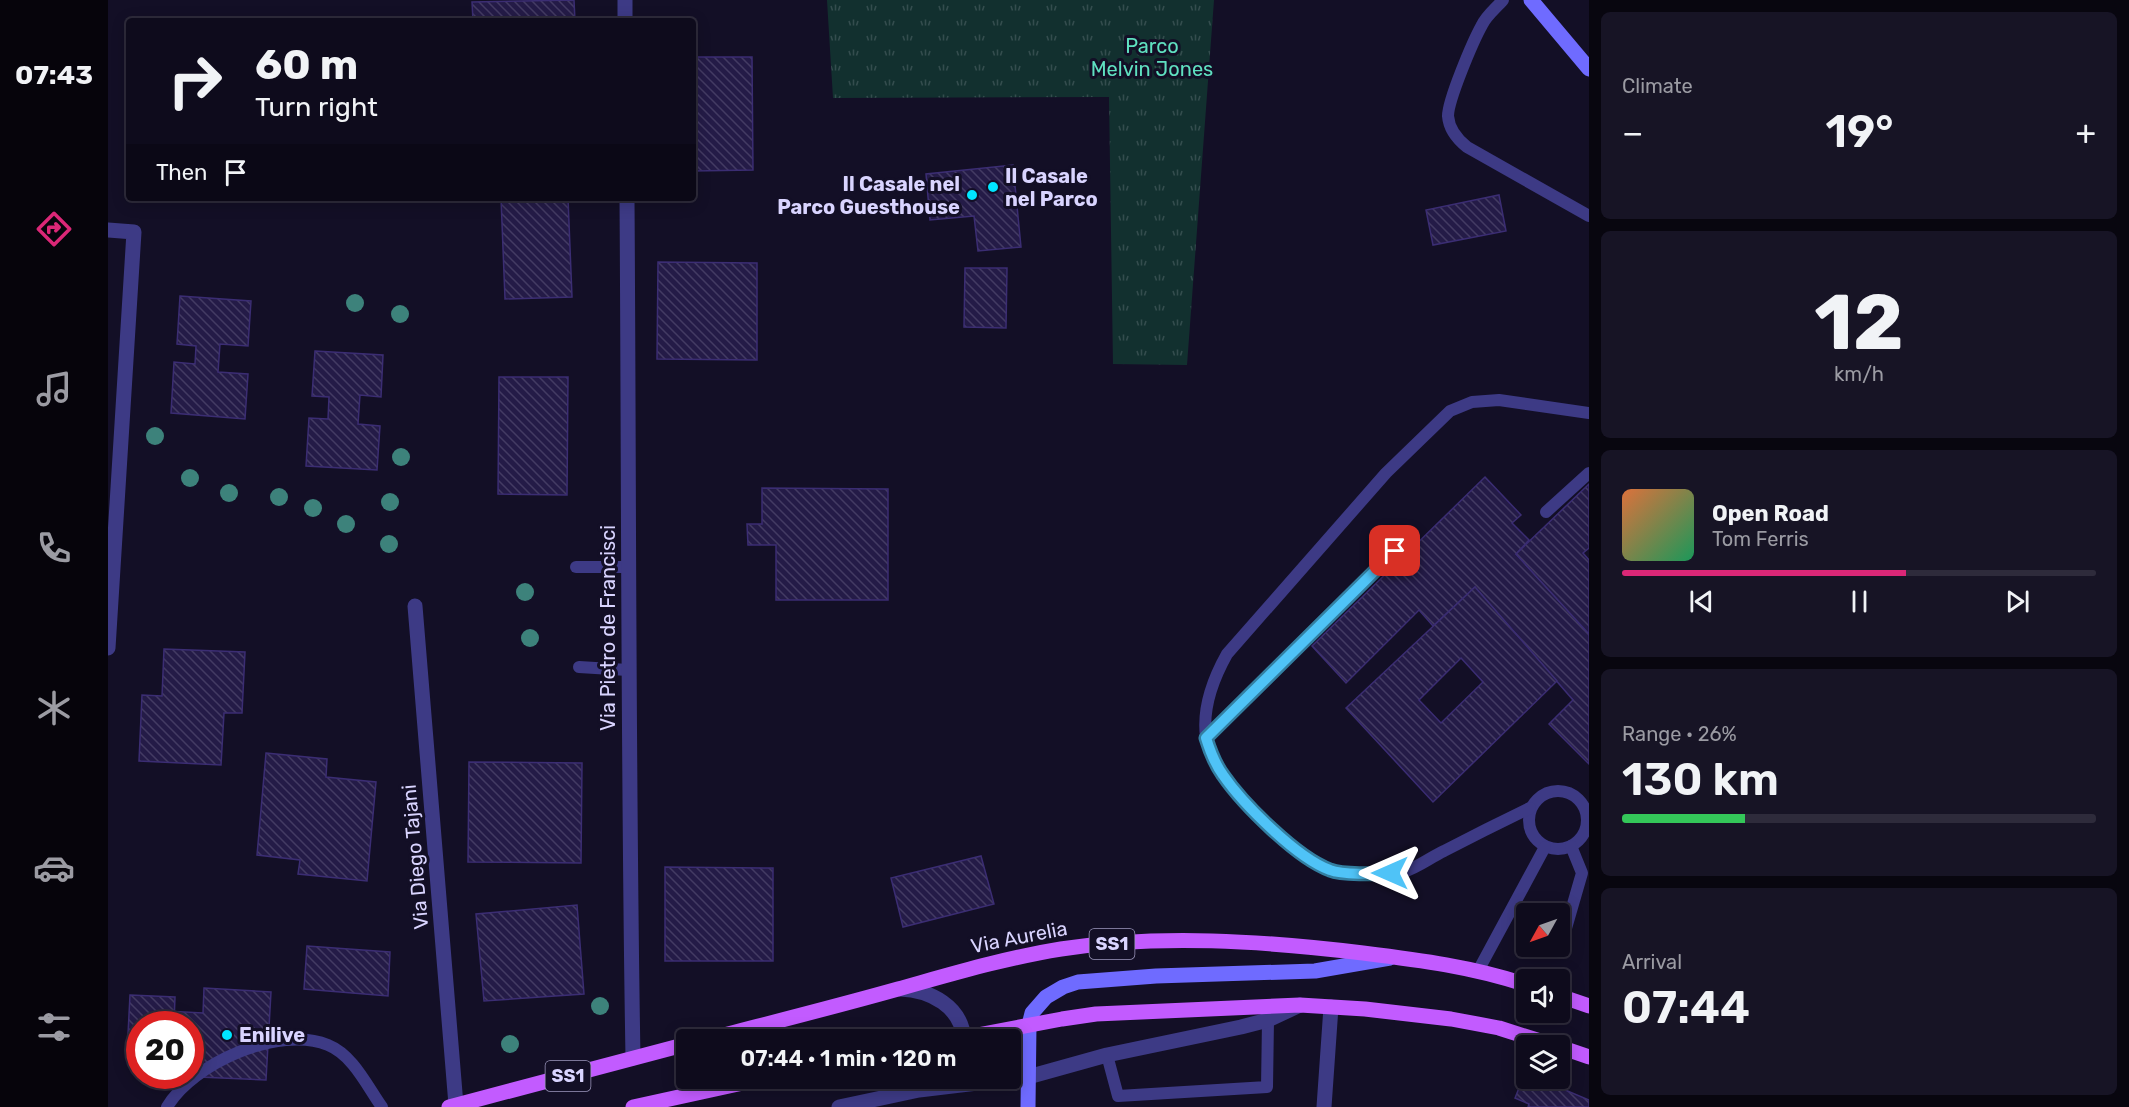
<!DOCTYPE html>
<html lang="en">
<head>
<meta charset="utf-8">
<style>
	:root { --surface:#0e0b1c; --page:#171425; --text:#f1f3f6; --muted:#9b9ba3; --line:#2e2b3b; --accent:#db2777 }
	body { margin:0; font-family:Rubik,sans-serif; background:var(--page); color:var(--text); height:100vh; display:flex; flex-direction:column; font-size:22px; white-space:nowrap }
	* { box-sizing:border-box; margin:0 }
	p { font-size:20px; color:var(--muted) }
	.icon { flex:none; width:33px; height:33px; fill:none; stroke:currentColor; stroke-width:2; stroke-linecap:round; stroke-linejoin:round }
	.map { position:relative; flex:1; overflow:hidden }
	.panel { display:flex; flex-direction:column; gap:12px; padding:12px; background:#08060f; width:540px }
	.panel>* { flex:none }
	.top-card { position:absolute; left:18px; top:18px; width:570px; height:183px; border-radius:6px; box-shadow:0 3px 15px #0003,0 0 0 2px var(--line); background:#0e0b1c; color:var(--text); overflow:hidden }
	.needle { width:39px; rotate:230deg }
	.fabs { position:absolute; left:1408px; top:903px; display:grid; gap:12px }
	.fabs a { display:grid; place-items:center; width:54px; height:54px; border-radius:6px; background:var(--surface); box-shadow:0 3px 15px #0003,0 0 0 2px var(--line); font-size:30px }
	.speed { position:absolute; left:18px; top:1011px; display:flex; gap:12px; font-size:30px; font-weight:700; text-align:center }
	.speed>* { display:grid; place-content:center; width:78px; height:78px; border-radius:50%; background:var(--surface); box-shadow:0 3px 15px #0003,0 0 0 2px var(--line); line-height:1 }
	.speed .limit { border:9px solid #d22; background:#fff; color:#111 }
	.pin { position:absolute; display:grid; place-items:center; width:51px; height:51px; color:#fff; margin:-26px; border-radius:12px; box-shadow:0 3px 9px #0006 }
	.me { position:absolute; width:66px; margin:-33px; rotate:270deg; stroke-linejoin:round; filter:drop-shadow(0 0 4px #0008) }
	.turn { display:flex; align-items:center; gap:21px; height:126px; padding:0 30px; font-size:27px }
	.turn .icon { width:78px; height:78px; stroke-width:2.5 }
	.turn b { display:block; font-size:42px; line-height:51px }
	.then { display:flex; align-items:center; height:57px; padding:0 30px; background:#0003; gap:12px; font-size:22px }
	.big { font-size:45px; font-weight:600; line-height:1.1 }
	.panel .widget { flex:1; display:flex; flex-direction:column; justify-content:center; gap:9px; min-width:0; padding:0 21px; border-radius:9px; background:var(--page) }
	.panel .dial { align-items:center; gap:0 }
	.dial b { font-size:78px; line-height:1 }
	.song { display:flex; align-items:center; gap:18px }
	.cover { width:72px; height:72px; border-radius:9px; background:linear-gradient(135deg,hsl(20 70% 55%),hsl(150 70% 35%)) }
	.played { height:6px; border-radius:3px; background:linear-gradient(90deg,var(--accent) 60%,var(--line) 60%) }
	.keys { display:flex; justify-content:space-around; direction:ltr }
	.heat { display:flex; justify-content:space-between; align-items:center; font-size:33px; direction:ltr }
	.charge { height:9px; border-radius:4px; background:linear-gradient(90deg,#34c759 26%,var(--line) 0) }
	.trip { position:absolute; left:568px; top:1029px; width:345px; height:60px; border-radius:6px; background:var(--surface); box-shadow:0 3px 15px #0003,0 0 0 2px var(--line); font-weight:600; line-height:60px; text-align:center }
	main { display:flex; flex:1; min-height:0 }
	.tab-bar { display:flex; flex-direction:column; width:108px; justify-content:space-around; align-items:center; background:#06040b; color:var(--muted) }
	.tab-bar .icon { width:42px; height:42px }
	.tab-bar .selected { color:var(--accent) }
	.tab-bar b { font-size:27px; color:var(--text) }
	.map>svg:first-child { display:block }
	.grass { fill:url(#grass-tufts) }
	.building { fill:url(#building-back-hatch); stroke:#3b2d73; stroke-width:1.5; fill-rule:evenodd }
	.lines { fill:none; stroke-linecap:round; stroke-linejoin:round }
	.lane { stroke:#3d3a85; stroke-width:12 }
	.street { stroke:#3d3a85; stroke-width:15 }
	.secondary { stroke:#6f6bff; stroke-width:15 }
	.primary { stroke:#c25bff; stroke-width:15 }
	.tree { fill:#3d827b }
	.route-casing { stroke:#337fa1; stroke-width:15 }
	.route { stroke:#4fc3f7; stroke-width:10 }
	.poi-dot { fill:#00e5ff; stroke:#130f26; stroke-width:2 }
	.labels { text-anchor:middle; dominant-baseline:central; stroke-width:6; stroke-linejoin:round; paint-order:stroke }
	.shield { fill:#130f26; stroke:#9e99be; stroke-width:1.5 }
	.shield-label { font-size:18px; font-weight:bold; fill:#d9d4ff }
	.park-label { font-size:20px; fill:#5fe0c0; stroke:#130f26 }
	.poi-label { font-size:20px; font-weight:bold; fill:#d9d4ff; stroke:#130f26; text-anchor:start }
	.street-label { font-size:20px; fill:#d9d4ff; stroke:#130f26 }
</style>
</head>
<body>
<main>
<nav class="tab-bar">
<b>07:43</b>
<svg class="icon selected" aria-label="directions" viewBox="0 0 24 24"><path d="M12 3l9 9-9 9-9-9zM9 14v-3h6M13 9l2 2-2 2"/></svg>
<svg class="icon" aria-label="music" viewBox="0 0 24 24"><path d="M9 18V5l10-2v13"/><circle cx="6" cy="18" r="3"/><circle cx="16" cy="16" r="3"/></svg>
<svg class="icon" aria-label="phone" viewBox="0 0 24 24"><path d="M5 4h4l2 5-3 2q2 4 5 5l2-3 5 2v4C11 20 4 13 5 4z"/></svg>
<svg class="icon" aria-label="climate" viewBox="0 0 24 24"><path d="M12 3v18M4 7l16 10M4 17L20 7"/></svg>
<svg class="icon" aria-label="car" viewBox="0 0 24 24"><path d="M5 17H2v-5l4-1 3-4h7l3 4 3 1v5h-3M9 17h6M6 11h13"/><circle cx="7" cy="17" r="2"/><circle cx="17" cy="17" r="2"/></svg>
<svg class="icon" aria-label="filters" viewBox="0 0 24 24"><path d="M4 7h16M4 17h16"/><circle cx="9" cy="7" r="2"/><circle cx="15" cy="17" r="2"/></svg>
</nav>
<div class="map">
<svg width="1481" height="1107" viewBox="0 0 1481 1107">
	<defs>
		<pattern id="grass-tufts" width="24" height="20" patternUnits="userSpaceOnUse" patternTransform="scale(1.5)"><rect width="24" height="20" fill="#12302f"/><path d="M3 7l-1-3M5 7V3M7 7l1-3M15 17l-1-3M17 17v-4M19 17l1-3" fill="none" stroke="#344d4e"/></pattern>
		<pattern id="building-back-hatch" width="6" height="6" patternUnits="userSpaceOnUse" patternTransform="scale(1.5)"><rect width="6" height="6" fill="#241b47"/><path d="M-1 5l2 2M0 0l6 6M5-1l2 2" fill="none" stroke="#433b63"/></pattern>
	</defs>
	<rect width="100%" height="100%" fill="#130f26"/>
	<!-- grass -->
	<path class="grass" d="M719,0h387l-27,365 -74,-1 -4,-267 -276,1z"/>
	<!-- building -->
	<g class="building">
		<path d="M466,0l1,21h-102l-1,-19z"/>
		<path d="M585,57h59l1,113 -60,1z"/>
		<path d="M905,165l8,82 -43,4 -4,-35 -44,4 -4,-46z"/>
		<path d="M1391,195l7,36 -73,14 -7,-35z"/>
		<path d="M393,198h67l4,99 -67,2z"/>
		<path d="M550,262l99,1v97l-100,-1z"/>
		<path d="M857,268h42l-1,60 -42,-1z"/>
		<path d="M72,296l71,5 -3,45 -28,-2 -2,28 30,2 -3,45 -74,-6 3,-51 21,2 1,-18 -19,-2z"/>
		<path d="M207,351l68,4 -2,42 -21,-2 -2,29 22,2 -3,44 -71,-4 3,-48 19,1 1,-22 -17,-1z"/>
		<path d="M391,377h69l-1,118 -69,-1z"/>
		<path d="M1377,477l36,38 -9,8 17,17 -13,14 73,80v130l-40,-40 24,-24 -98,-113 -42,39 -14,-16 -73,73 -34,-37z"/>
		<path d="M1481,484v64l-6,5 6,7v74l-73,-80z"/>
		<path d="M654,488l126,1v111h-112v-55h-28l-1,-21h15z"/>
		<path d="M1367,587l82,94 -124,121 -87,-94zM1353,658l22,24 -42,41 -22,-23z"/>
		<path d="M56,649l81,3 -3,61h-18l-3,52 -82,-4 3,-66 20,1z"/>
		<path d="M158,753l61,6 -1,18 50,5 -9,99 -69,-7 2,-14 -43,-5z"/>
		<path d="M361,762l113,1 -1,100 -113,-1z"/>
		<path d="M873,856l13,48 -91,23 -12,-49z"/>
		<path d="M557,867l108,1v93h-108z"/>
		<path d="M469,905l7,89 -100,7 -8,-87z"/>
		<path d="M199,946l83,6 -2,44 -84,-7z"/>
		<path d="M96,988l67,4 -5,88 -67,-3 2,-37 -11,-1v-15h-24l1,-13 36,2z"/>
		<path d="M22,995l45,2 -1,27h-34v30h-13z"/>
		<path d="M1417,1073l2,1v4h10l52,22v7h-61l1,-3 -14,-6z"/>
	</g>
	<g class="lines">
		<!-- lane -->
		<g class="lane">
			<path d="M1395,0c-7,8 -17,16 -21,25 -9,16 -34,75 -34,91 1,13 9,23 19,31l122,69"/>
			<path d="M1438,512l43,-39"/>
			<path d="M468,567h53"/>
			<path d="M471,667l49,3"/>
			<path d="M1098,738l189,-187"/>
			<circle cx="1450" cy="820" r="29"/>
			<path d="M1422,808c-29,14 -57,28 -86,43 -13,6 -27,17 -41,21 -13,3 -60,3 -72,-1 -37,-13 -121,-95 -125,-134 -4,-30 7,-58 21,-83l159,-181 64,-62 22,-9 27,-2 90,13"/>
			<path d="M1454,942l20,-69 -11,-27"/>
			<path d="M1370,971l67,-124"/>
			<path d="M999,1055l11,41 149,-9 1,-67"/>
			<path d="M59,1107c26,-44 112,-82 161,-62 25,10 39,41 54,62"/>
		</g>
		<!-- street -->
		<g class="street">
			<path d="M517,0v21"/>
			<path d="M519,198c2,287 1,574 6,860"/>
			<path d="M0,230l26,2 -26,416"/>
			<path d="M307,606l41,499"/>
			<path d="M792,989c30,1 62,17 64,51"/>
			<path d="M731,1107l80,-17 109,-13 79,-22 134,-28 27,-7 32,-15"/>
			<path d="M1216,1107l7,-100"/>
		</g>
		<!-- secondary -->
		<g class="secondary">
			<path d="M1423,0l58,69"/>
			<path d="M920,1107l1,-82 3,-12 14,-16 17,-10 15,-5 78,-6 159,-5 75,-13"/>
		</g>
		<!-- primary -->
		<g class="primary">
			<path d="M1452,996l29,10"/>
			<path d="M597,1040c65,-17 129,-33 193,-51 54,-15 107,-31 163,-40 99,-15 202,-8 302,4 56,7 111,14 164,32"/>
			<path d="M843,1040l111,-21 34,-5 204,-9 65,4 86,10 48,9 57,18"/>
			<path d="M1452,1047l29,10"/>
			<path d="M341,1107l238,-63"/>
			<path d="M525,1107l132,-29"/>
		</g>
	</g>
	<!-- trees -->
	<g class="tree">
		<circle cx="247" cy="303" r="9"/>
		<circle cx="292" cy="314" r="9"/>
		<circle cx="47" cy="436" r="9"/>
		<circle cx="293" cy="457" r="9"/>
		<circle cx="82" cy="478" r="9"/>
		<circle cx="121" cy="493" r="9"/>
		<circle cx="171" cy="497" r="9"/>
		<circle cx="282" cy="502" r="9"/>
		<circle cx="205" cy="508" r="9"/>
		<circle cx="238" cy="524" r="9"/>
		<circle cx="281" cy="544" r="9"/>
		<circle cx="417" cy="592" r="9"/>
		<circle cx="422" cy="638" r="9"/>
		<circle cx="492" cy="1006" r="9"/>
		<circle cx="402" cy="1044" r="9"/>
	</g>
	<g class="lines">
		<defs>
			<path id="route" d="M1282,873c-14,1 -48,2 -60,-3 -33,-12 -87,-66 -107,-95 -8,-11 -13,-24 -17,-37l189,-187"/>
		</defs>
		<!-- route casing -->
		<use href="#route" class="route-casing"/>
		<!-- route -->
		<use href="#route" class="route"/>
	</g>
	<!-- markers -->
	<g class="poi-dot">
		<circle cx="885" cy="187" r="6"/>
		<circle cx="864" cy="195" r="6"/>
		<circle cx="119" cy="1035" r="6"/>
	</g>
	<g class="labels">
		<!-- shield labels -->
		<g class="shield">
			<rect x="981.5" y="929" width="45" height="30" rx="4.5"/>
			<rect x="437.5" y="1061" width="45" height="30" rx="4.5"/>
		</g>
		<g class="shield-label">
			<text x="1004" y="944">SS1</text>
			<text x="460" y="1076">SS1</text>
		</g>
		<!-- park labels -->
		<g class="park-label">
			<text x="1044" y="46">Parco<tspan x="1044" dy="23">Melvin Jones</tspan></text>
		</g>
		<!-- poi labels -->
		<g class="poi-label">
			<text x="897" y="176">Il Casale<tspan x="897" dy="23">nel Parco</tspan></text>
			<text x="852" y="184" text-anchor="end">Il Casale nel<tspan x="852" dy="23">Parco Guesthouse</tspan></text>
			<text x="131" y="1035">Enilive</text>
		</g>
		<!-- street labels -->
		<g class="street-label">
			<text transform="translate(500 628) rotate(-90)">Via Pietro de Francisci</text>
			<text transform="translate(307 857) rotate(-95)">Via Diego Tajani</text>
			<text transform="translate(911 937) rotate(-11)">Via Aurelia</text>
		</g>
	</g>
</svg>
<div class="fabs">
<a><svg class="needle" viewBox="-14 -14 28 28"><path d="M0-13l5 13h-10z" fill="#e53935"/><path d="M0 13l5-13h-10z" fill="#9b9ba3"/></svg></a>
<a><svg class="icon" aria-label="sound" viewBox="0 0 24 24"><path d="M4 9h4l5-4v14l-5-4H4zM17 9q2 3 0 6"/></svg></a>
<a><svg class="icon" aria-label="layers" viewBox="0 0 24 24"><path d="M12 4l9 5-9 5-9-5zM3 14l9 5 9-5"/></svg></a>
</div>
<div class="speed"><div class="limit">20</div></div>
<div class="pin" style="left:1287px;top:551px;background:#d93025"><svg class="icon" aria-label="arrive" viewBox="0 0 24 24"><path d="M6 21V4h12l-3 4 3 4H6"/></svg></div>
<svg class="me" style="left:1282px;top:873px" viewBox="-20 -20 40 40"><path d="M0-17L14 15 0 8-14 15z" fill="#4fc3f7" stroke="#fff" stroke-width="4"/></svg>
<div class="trip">07:44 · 1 min · 120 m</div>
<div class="top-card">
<div class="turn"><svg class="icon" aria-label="right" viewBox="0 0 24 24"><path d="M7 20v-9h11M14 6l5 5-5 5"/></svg><div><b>60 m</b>Turn right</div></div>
<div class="then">Then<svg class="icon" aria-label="arrive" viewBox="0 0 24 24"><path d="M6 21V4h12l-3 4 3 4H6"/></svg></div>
</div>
</div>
<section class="panel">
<div class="widget"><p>Climate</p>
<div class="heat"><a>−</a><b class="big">19°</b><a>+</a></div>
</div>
<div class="widget dial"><b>12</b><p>km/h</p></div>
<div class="widget">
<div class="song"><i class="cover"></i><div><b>Open Road</b><p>Tom Ferris</p></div></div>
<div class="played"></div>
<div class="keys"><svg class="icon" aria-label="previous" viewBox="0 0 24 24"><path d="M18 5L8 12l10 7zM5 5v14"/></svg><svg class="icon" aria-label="pause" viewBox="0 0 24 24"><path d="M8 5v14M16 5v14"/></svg><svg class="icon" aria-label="next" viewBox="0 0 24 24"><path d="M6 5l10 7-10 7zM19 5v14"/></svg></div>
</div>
<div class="widget"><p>Range · 26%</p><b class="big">130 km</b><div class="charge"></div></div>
<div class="widget"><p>Arrival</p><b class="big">07:44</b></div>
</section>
</main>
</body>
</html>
